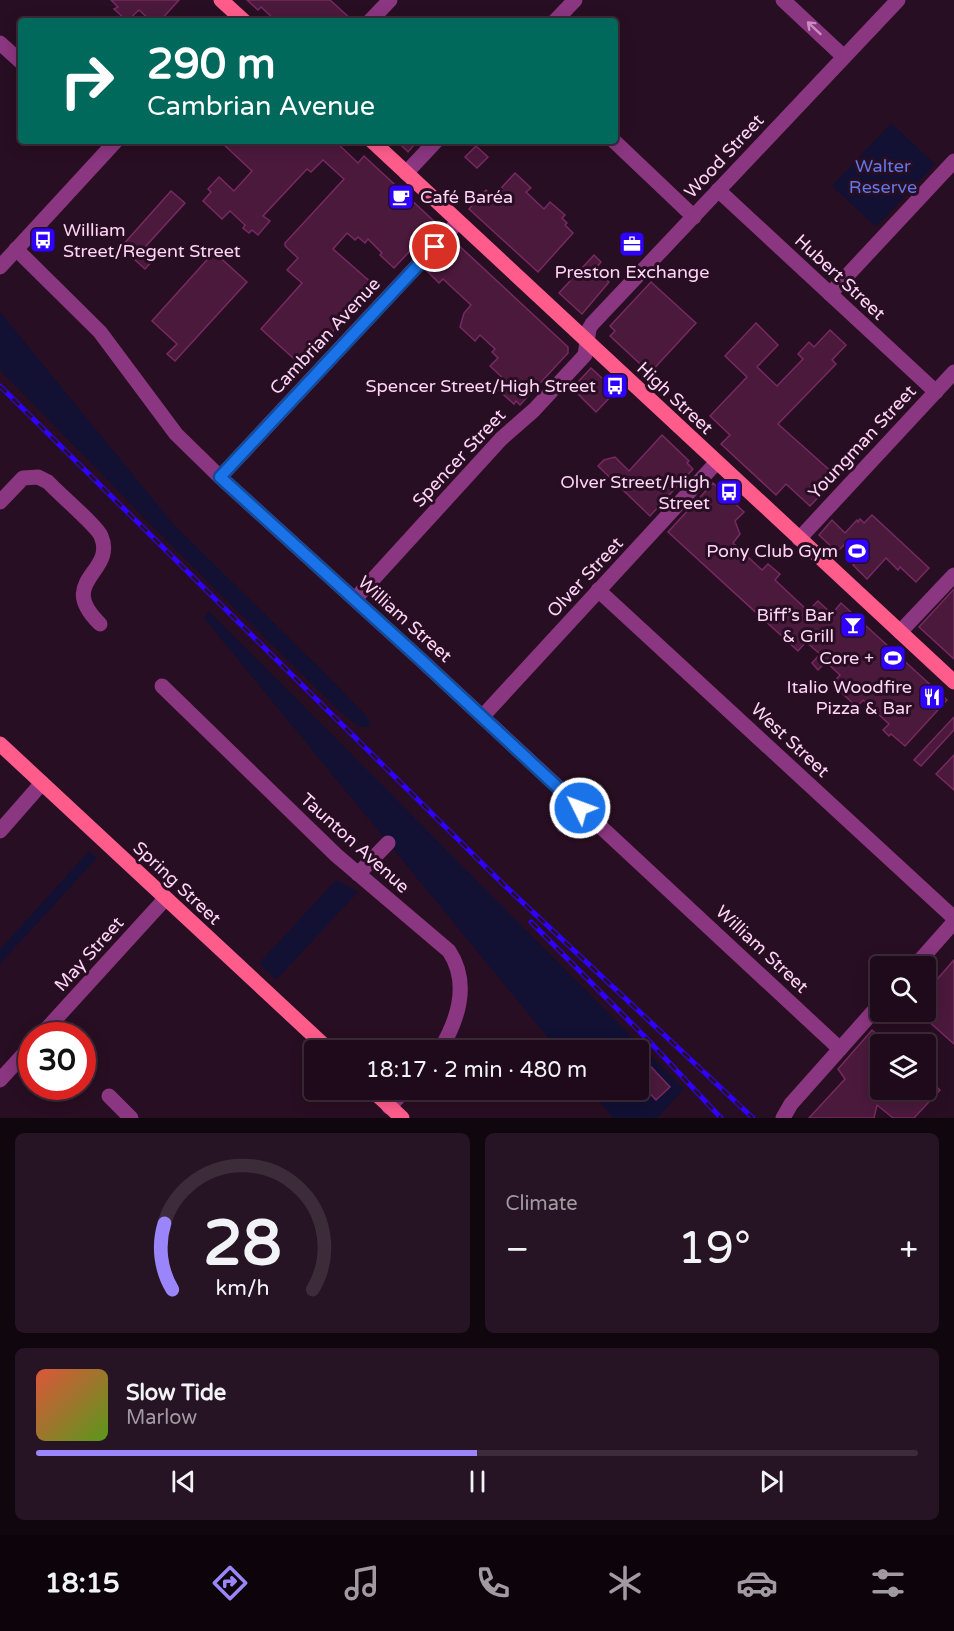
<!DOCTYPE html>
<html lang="en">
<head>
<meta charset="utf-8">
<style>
	:root { --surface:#1e0a1a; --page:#261323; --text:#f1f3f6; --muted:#a19aa2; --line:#3c2b39; --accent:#9a86fa }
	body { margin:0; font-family:"Varela Round",sans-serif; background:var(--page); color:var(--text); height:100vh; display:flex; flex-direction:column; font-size:22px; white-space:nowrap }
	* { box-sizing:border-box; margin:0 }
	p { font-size:20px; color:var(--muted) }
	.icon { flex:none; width:33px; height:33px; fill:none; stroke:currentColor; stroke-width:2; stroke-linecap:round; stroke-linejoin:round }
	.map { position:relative; height:1118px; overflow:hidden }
	.drawer { display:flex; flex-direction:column; gap:15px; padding:15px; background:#10060e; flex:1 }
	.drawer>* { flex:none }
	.hud { position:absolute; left:18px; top:18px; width:600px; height:126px; border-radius:6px; box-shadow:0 3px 15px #0003,0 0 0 2px var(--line); background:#00695c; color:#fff; overflow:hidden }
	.fabs { position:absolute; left:870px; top:956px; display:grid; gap:12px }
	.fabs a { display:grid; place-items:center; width:66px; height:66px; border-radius:6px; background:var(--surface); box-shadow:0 3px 15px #0003,0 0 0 2px var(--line); font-size:30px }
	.speed { position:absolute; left:18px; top:1022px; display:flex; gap:12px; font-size:30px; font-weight:700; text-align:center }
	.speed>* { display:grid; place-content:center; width:78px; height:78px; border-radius:50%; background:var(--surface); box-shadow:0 3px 15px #0003,0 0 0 2px var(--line); line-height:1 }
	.speed .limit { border:9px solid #d22; background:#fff; color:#111 }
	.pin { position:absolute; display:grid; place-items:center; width:51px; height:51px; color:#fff; margin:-26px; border:3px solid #fff; border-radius:50%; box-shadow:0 2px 6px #0007 }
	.me { position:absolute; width:66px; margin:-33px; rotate:312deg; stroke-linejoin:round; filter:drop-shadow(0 0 4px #0008) }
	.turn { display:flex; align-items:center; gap:21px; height:126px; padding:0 30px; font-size:27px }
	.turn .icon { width:78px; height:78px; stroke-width:2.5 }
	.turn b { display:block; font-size:42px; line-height:51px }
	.big { font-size:45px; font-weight:600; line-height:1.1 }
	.drawer .widget { flex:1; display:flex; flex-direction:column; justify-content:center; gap:9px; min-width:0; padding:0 21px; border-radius:9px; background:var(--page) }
	.drawer .dial { align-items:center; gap:0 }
	.dial svg { height:156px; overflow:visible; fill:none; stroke:var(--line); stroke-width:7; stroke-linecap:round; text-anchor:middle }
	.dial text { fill:var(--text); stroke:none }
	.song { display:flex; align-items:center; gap:18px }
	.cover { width:72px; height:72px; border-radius:9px; background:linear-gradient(135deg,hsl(10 70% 55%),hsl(90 70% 35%)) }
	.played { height:6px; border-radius:3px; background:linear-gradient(90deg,var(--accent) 50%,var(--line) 50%) }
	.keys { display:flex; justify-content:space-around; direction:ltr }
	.heat { display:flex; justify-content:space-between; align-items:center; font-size:33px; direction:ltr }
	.drawer .tiles { flex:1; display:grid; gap:15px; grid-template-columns:1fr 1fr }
	.widget:last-child { grid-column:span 2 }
	.trip { position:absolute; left:304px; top:1040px; width:345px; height:60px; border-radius:6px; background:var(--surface); box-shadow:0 3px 15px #0003,0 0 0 2px var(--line); font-weight:600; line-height:60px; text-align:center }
	.tabs { display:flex; height:96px; justify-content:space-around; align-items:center; background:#0c040a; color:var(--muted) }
	.tabs .icon { width:42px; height:42px }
	.tabs .active { color:var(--accent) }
	.tabs b { font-size:27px; color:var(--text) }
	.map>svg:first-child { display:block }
	.green { fill:#121033 }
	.building { fill:#4b193c; stroke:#782962; stroke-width:1.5 }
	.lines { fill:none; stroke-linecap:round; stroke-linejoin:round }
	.minor { stroke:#8b3680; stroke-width:15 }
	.major { stroke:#ff5c8c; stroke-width:15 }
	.rail-casing { stroke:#2f01ff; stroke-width:5 }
	.rail { stroke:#280e22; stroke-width:3; stroke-dasharray:9; stroke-linecap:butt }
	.oneway { stroke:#cb8dc1 }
	.route-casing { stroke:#114b97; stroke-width:15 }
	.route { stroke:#1a73e8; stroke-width:10 }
	.labels { text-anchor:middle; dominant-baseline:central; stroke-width:6; stroke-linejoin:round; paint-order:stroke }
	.street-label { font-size:18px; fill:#ffd5f7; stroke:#280e22 }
	.park-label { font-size:18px; fill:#6078e9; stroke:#280e22 }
	.poi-label { font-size:18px; fill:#ffd5f7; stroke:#280e22; text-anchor:end }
</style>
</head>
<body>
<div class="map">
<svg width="954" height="1118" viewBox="0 0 954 1118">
	<rect width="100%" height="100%" fill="#280e22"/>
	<!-- green -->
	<g class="green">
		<path d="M891,123l44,41 -59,63 -44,-41z"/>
		<path d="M0,312l174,213 158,155 37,39 1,7 -11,1 -21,-17 -173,-171 -165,-169z"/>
		<path d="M209,611l475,478 -25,27 1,2h-47l-23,-29h49v-39h-81l-354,-432z"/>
		<path d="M89,851l8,7 -97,106v-15z"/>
		<path d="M336,880l22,12 -82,88 -17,-17z"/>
	</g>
	<!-- building -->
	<g class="building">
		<path d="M111,0h68l-19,21h-9l-12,-11 -12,11 -13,-12 4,-2z"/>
		<path d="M247,0h83l23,21h-77l-15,-14 -3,3z"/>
		<path d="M220,141h115l23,22 6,-7 72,67 -42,45 -14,-13 2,-2 -14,-14 -3,4 -7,-6 -3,3 -8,-7 -14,16 41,36 -72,81 -41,-37 41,-46 -15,-13 11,-12 -13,-12v-3l59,-64 -21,-19 -12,12 -4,-3 -44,47 7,5 -12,14 -6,-5 -3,3 -6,-5 2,-3 -15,-14 -8,8 -19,-18 8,-9 -3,-3 11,-12 15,14 18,-20z"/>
		<path d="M397,141h13l4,4 -6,7z"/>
		<path d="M476,146l12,11 -11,11 -12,-11z"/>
		<path d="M515,173l16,15 -5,4 18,17 6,-7 15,13 -3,3 5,5 -2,2 8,8 -35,39 -69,-63 17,-19 7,7z"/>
		<path d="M171,191l14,12 -39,43 11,10 -12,13 -24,-22z"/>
		<path d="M454,241l114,106v6l-48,52 -4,-4 -2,3 -17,-15 8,-9 -15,-14 8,-8 -6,-6 3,-3 -15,-14 -5,6 -15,-14 4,-14 7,-8 -28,-26 -4,4 -12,-12z"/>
		<path d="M214,252l33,30 -72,79 -8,-7 10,-10 -25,-23z"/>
		<path d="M594,255l7,7 -6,7 14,13 -27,32 -23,-21z"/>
		<path d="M651,282l45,41 -46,50 -40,-37 5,-5 -5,-5z"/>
		<path d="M756,323l22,22 -21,22 20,19 26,-27 -5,-5 11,-12 5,5 16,-17 16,15 -14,15 4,4 -58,60 56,50 -9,10 3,3 -18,19 -24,-22 -10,11 -55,-51 9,-9 -20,-19 37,-39 -22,-21z"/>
		<path d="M591,368l25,23 -20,21 -21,-21 5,-5 -3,-3z"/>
		<path d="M662,435l27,26 -2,2 6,6 -43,47 -52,-50 6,-6 11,-3 14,14z"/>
		<path d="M713,483l31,29 -9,9 5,13 -7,9 29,27 6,-6 12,10 -5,6 33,31 10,-10 14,13 9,-11 106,97 -42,46 -14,-12 -2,2 -6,-6 6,-6 -26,-24 -6,7 -25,-23 8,-9 -14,-13 -8,8 -6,-7 8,-9 -14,-12 -8,9 -130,-119z"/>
		<path d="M872,515l57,53 -13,14 -16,-15 -2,3 -12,-12 -19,21 -14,-14 8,-9 -15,-13 -9,9 -18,-17 13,-15 13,13 12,-13 1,2 2,-3 4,4z"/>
		<path d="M954,589v70l-35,-32z"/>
		<path d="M954,717v13l-33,36 -7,-6z"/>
		<path d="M954,755v35l-18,-16z"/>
		<path d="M954,960v84l-37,-33h9v-19z"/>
		<path d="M872,1030l16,14h-8v45h46v-12l14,13 -26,28h-21l-16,-13 -3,13h-65l36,-39 -7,-10z"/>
		<path d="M639,1054l31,33 -14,13 -17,-18z"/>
	</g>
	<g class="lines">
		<!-- minor -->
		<g class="minor">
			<path d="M783,0l61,57"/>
			<path d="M370,21l20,-21"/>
			<path d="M555,21l20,-21"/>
			<path d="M0,43l21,19"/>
			<path d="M614,141l80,76"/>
			<path d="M406,173l30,-32"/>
			<path d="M718,190l218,202"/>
			<path d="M16,249l84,83 76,102 44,43 199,181 421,391"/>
			<path d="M0,267l116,-126"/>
			<path d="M830,294l124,-133"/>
			<path d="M220,477l238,-255"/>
			<path d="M0,502l23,-24 15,-1 10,5c10,11 49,44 53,54 16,37 -46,44 -1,88"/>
			<path d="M799,539l155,-167"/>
			<path d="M598,590l356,328"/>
			<path d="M355,599l146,-160 33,-29 51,-55 4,-26 3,-5 306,-324"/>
			<path d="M900,632l54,-57"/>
			<path d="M162,686l174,169 113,96c21,32 9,69 -9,99"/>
			<path d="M482,717l234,-254"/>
			<path d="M0,831l42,-48"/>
			<path d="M358,874l30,-31"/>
			<path d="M915,966l39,-44"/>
			<path d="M41,1035l124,-136"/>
			<path d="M0,1080l32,-35"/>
			<path d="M109,1096l22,22"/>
			<path d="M389,1107l17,-18"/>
			<path d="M783,1118l8,-14 89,-100"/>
		</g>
		<!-- major -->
		<g class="major">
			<path d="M221,0l23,21"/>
			<path d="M372,141l582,541"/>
			<path d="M0,744l329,306"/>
			<path d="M371,1089l31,29"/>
		</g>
		<defs>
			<g id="rail">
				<path d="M0,386l504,499 249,233"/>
				<path d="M531,922l117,118 73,78"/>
			</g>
		</defs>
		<!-- rail casing -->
		<use href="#rail" class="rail-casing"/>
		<!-- rail -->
		<use href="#rail" class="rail"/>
	</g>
	<!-- one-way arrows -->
	<defs><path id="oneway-shaft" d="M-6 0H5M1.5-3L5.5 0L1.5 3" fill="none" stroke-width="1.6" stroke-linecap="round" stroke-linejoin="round" transform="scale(1.5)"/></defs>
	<use class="oneway" href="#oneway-shaft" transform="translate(814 28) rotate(-137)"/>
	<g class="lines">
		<defs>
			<path id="route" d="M435,247l-215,230 199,181 161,150"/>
		</defs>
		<!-- route casing -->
		<use href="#route" class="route-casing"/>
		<!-- route -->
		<use href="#route" class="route"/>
	</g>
	<!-- icons -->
	<defs>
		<symbol id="cafe-square" viewBox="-11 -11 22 22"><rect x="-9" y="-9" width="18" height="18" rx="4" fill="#2f01ff" stroke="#280e22"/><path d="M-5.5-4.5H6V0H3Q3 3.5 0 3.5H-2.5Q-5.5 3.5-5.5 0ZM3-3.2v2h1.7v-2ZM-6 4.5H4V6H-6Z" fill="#fff"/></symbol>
		<symbol id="bus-square" viewBox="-11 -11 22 22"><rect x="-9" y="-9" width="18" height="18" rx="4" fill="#2f01ff" stroke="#280e22"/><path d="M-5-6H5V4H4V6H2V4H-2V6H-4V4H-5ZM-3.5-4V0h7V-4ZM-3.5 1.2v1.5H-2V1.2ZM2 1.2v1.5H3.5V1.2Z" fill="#fff"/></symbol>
		<symbol id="office-square" viewBox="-11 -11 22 22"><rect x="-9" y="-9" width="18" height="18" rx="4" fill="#2f01ff" stroke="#280e22"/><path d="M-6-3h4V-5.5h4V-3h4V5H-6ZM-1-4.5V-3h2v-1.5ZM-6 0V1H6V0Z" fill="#fff"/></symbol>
		<symbol id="stadium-square" viewBox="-11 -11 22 22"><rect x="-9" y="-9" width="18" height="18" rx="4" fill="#2f01ff" stroke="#280e22"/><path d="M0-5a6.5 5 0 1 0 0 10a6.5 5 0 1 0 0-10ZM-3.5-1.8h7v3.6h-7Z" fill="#fff"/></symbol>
		<symbol id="bar-square" viewBox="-11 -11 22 22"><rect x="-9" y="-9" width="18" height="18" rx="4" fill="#2f01ff" stroke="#280e22"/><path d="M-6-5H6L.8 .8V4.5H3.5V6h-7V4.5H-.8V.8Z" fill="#fff"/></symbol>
		<symbol id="restaurant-square" viewBox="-11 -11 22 22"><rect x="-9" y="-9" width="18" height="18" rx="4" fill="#2f01ff" stroke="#280e22"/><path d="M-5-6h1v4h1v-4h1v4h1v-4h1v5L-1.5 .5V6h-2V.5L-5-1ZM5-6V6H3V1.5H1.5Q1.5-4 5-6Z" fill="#fff"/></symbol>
	</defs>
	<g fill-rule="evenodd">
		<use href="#cafe-square" x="386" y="182" width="30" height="30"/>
		<use href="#bus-square" x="28" y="225" width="30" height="30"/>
		<use href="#office-square" x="617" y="229" width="30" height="30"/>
		<use href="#bus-square" x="600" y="371" width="30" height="30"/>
		<use href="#bus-square" x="714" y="477" width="30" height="30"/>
		<use href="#stadium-square" x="842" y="536" width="30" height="30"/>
		<use href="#bar-square" x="838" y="610" width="30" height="30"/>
		<use href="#stadium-square" x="878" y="643" width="30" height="30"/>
		<use href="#restaurant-square" x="917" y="682" width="30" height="30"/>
	</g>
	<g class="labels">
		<!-- street labels -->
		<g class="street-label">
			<text transform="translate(724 156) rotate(-47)">Wood Street</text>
			<text transform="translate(840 277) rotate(43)">Hubert Street</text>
			<text transform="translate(325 336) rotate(-47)">Cambrian Avenue</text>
			<text transform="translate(675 398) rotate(43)">High Street</text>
			<text transform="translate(862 442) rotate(-47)">Youngman Street</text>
			<text transform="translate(459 458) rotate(-47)">Spencer Street</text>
			<text transform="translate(585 577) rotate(-47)">Olver Street</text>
			<text transform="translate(405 619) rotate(42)">William Street</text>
			<text transform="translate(790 740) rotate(43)">West Street</text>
			<text transform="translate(355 843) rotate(42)">Taunton Avenue</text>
			<text transform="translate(177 883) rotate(43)">Spring Street</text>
			<text transform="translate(762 949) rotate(43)">William Street</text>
			<text transform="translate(89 954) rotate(-48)">May Street</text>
		</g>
		<!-- park labels -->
		<g class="park-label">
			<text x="883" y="166">Walter<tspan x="883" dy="21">Reserve</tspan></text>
		</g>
		<!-- poi labels -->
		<g class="poi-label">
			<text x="420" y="197" text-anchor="start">Café Baréa</text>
			<text x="63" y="230" text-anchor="start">William<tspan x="63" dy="21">Street/Regent Street</tspan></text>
			<text x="632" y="272" text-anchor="middle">Preston Exchange</text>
			<text x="596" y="386">Spencer Street/High Street</text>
			<text x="710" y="482">Olver Street/High<tspan x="710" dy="21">Street</tspan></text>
			<text x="838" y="551">Pony Club Gym</text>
			<text x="834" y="615">Biff’s Bar<tspan x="834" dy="21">&amp; Grill</tspan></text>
			<text x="874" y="658">Core +</text>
			<text x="912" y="687">Italio Woodfire<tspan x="912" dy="21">Pizza &amp; Bar</tspan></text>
		</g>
	</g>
</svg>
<div class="fabs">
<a><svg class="icon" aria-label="search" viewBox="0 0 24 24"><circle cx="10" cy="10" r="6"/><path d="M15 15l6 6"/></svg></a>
<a><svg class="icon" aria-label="layers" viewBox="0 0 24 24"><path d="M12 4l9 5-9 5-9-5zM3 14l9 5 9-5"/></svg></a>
</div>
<div class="speed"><div class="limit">30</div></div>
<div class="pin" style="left:435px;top:247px;background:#d93025"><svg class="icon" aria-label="arrive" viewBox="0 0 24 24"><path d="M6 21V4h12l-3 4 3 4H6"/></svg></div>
<svg class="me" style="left:580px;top:808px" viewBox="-20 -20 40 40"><circle r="17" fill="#1a73e8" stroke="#fff" stroke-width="3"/><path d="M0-11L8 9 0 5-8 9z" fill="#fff"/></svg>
<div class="trip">18:17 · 2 min · 480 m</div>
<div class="hud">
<div class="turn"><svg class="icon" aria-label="right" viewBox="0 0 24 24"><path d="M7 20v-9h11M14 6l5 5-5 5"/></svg><div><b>290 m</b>Cambrian Avenue</div></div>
</div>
</div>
<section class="drawer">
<div class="tiles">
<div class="widget dial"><svg viewBox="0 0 100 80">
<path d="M14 69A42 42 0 1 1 86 69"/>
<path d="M14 69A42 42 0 0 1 10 35" stroke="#9a86fa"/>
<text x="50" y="56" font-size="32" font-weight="700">28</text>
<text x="50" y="72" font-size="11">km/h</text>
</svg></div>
<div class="widget"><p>Climate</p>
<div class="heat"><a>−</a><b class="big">19°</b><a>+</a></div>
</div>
<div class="widget">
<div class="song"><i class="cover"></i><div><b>Slow Tide</b><p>Marlow</p></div></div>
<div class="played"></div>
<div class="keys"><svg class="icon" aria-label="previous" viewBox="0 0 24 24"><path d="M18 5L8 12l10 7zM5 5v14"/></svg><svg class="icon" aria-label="pause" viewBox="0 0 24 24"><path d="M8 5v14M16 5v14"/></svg><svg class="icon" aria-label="next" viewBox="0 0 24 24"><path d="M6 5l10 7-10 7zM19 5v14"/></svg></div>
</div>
</div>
</section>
<nav class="tabs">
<b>18:15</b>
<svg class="icon active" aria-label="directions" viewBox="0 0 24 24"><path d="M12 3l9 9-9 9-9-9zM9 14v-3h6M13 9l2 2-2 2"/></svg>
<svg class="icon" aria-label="music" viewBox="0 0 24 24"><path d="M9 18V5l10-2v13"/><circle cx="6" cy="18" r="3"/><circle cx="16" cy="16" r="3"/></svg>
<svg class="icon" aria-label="phone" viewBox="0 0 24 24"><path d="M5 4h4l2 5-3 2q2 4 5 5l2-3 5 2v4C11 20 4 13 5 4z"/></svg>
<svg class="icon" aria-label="climate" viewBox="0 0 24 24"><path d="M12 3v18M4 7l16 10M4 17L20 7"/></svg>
<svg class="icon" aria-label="car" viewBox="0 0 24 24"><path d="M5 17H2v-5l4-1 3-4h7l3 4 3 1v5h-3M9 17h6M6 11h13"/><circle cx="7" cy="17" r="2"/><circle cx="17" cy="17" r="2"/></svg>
<svg class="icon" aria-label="filters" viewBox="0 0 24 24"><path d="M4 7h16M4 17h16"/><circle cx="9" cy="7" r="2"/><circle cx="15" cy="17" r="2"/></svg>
</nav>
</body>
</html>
